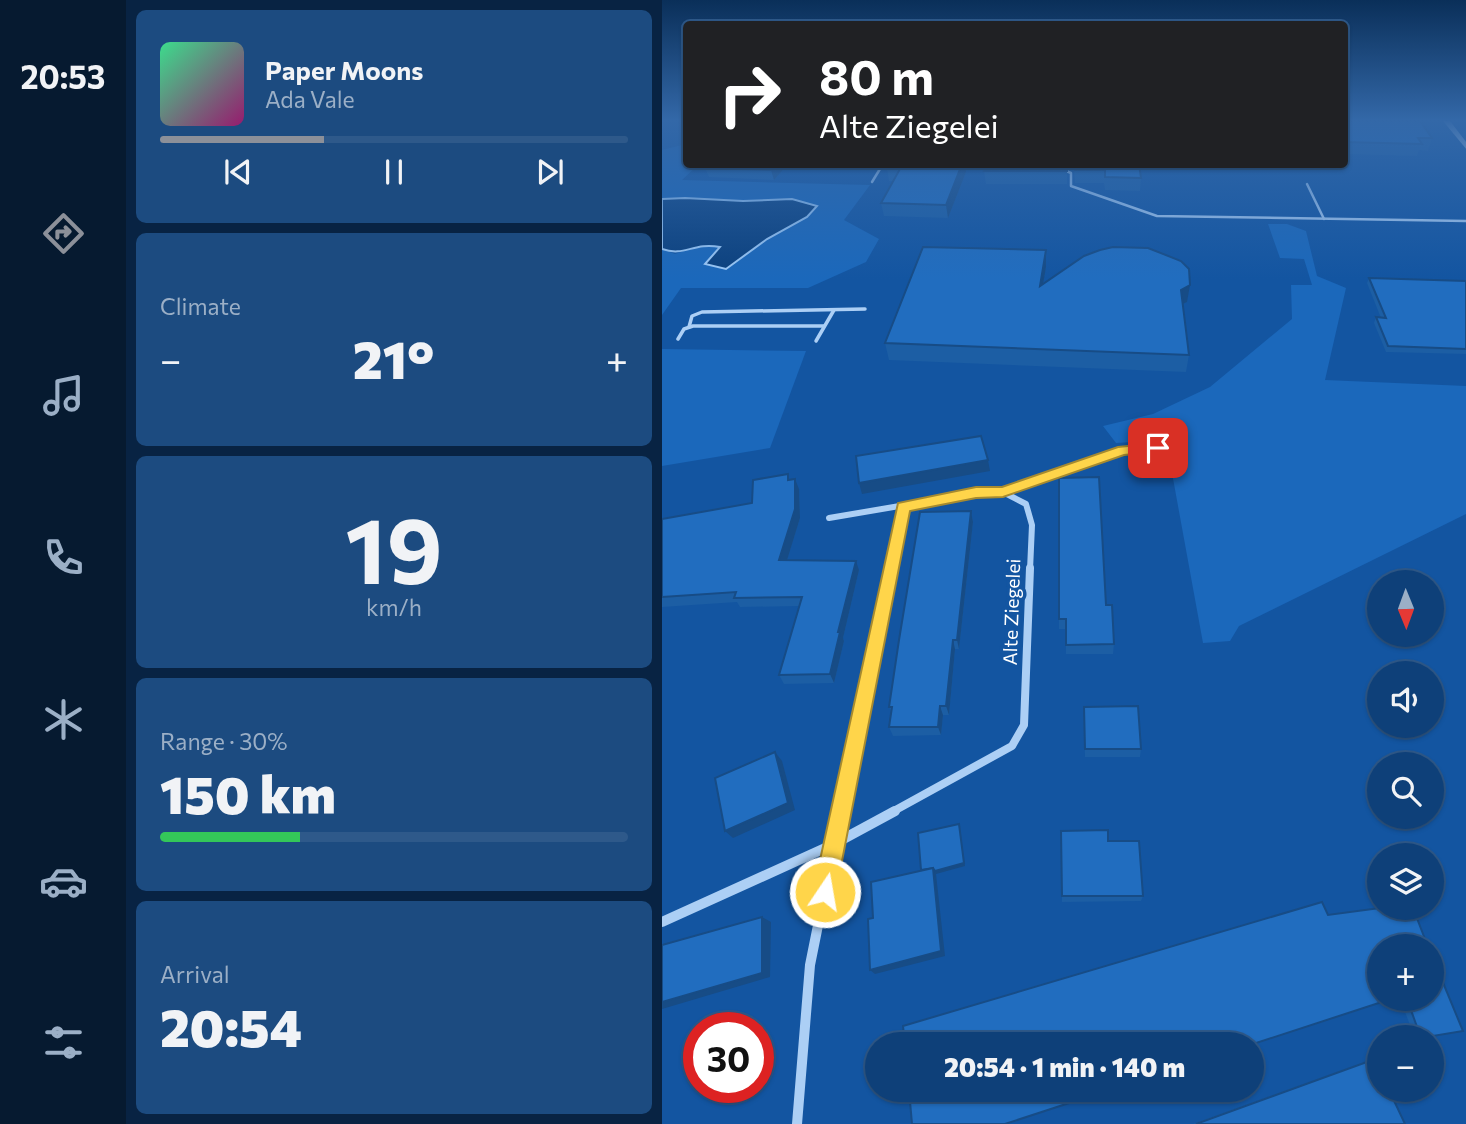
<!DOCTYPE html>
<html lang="en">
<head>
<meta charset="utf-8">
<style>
	:root { --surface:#0e4079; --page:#1c4b80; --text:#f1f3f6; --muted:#9bafc6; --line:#2e598a; --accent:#8c9099 }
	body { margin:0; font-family:Commissioner,sans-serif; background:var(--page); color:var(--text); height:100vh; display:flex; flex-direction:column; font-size:26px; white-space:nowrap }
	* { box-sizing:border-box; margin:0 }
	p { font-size:23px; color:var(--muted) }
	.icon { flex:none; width:38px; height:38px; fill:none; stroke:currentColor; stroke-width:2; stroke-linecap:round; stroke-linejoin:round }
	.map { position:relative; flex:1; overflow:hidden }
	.details { display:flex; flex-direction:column; gap:10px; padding:10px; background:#082343; width:536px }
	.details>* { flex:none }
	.hud { position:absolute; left:21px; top:21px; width:665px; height:147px; border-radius:7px; box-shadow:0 2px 5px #0004,0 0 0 2px var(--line); background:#202124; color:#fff; overflow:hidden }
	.needle { width:46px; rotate:179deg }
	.tools { position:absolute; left:705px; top:570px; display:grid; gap:14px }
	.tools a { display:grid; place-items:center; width:77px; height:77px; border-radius:50%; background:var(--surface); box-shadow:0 2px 5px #0004,0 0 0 2px var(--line); font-size:35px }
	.speed { position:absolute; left:21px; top:1012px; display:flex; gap:14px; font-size:35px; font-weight:700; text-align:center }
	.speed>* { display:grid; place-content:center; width:91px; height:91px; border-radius:50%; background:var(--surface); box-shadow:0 2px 5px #0004,0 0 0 2px var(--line); line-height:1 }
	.speed .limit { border:10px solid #d22; background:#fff; color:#111 }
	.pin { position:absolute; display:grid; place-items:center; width:60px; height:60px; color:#fff; margin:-30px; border-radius:14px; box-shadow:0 4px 10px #0006 }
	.me { position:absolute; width:77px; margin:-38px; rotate:12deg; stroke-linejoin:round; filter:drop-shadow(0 0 5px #0008) }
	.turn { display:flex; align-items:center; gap:24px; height:147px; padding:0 21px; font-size:32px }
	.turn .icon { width:91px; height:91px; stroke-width:2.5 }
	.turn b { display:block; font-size:49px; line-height:60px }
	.big { font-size:52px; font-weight:800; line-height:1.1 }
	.details .tile { flex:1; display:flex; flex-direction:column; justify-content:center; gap:10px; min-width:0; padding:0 24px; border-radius:10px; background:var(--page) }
	.details .dial { align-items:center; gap:0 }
	.dial b { font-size:91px; line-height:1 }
	.song { display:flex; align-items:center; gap:21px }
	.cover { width:84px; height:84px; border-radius:10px; background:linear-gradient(135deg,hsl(150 70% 55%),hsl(320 70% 35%)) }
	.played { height:7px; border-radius:4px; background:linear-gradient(90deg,var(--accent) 35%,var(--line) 35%) }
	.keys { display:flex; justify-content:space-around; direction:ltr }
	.heat { display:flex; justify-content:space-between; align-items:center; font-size:38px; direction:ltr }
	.charge { height:10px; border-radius:5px; background:linear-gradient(90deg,#34c759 30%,var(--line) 0) }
	.trip { position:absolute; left:203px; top:1032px; width:399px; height:70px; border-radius:35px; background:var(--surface); box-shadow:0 2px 5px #0004,0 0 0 2px var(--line); font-weight:800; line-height:70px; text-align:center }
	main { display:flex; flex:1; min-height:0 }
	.tabs { display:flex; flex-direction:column; width:126px; justify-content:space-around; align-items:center; background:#061a30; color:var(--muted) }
	.tabs .icon { width:49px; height:49px }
	.tabs .on { color:var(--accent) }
	.tabs b { font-size:32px; color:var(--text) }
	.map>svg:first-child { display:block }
	.green { fill:#1b68bb }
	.water { fill:#0b407d; stroke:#9ecaf7; stroke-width:2 }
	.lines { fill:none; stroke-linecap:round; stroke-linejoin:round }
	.service-far1 { stroke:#accff5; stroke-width:2.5 }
	.service { stroke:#accff5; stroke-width:3.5 }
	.minor-far2 { stroke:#accff5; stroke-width:6 }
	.minor-far1 { stroke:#accff5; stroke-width:8 }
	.minor { stroke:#accff5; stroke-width:10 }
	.secondary { fill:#dcebfd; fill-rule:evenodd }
	.wall { fill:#1c5ea4 }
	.shaded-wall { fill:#174c86 }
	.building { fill:#216dbf; stroke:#174c86; stroke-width:2 }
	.route { fill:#ffd54a; stroke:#a68a30; stroke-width:2 }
	.labels { text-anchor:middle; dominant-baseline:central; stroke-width:7; stroke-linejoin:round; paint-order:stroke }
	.street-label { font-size:19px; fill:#fff; stroke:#1355a1 }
</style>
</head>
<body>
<main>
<nav class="tabs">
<b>20:53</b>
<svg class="icon on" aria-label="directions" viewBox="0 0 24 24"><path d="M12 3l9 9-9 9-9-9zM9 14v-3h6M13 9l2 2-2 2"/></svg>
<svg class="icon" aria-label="music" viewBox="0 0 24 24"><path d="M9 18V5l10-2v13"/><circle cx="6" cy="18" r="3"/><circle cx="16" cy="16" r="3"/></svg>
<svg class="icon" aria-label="phone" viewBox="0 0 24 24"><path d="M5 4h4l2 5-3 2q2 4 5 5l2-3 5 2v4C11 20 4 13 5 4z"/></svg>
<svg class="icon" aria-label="climate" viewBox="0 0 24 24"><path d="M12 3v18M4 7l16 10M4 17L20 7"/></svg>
<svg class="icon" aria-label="car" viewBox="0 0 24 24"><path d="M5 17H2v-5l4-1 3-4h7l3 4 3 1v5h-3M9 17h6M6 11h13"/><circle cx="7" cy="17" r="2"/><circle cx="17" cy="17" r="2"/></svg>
<svg class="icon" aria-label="filters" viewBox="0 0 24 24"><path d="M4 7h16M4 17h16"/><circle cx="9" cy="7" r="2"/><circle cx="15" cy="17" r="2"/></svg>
</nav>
<section class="details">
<div class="tile">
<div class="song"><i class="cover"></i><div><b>Paper Moons</b><p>Ada Vale</p></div></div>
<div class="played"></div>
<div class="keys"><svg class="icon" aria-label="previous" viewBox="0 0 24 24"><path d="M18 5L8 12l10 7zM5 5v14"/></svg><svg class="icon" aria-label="pause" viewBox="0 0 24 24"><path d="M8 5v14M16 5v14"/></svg><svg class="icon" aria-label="next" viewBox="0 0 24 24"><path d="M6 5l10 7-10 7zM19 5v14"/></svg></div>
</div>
<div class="tile"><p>Climate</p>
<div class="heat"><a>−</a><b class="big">21°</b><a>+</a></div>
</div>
<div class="tile dial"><b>19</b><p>km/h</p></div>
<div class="tile"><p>Range · 30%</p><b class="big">150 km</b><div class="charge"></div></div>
<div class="tile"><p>Arrival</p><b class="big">20:54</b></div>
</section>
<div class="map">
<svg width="805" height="1124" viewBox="0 0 805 1124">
	<rect width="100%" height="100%" fill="#1355a1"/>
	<!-- green -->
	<g class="green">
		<path d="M24,144v20l12,1 -16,15 188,5 -26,35 35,19 -13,23 -58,26h-127l-19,27v-66l13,5 29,-10 17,3 46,-8 40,-22 -64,-16 -81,-2v-49z"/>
		<path d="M606,224h19l19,7 11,45 29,12 -21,92 141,6v128l-227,112 -9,15 -27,2 -37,-203 -50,3 -13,-17 50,-12 57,-27 82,-68 -1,-34h21l-8,-26 -24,-1z"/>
		<path d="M0,349l144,2 -36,97 -108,18z"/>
	</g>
	<!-- water -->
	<path class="water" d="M23,198l58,3 49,-2 25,7 -10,11 -40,22 -41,30 -21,-5 15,-17c-27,-5 -35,10 -58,2v-50z"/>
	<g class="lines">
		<!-- service-far1 -->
		<g class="service-far1">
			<path d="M388,164l21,9v13l86,30 310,5"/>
			<path d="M210,182l11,-18"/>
			<path d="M645,184l17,35"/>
		</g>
		<!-- service -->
		<g class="service">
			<path d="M27,327l3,-11 10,-4 163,-3"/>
			<path d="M16,339l6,-10 9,-3h131"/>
			<path d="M154,341l18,-31"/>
		</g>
		<!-- minor-far2 -->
		<g class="minor-far2">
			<path d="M341,492l120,-42 36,-2"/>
			<path d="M167,518l147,-25 27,-1 23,12 6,21 -2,45"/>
			<path d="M228,570l13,-63"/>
		</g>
		<!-- minor-far1 -->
		<g class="minor-far1">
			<path d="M179,812l50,-244"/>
			<path d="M230,812l120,-66 12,-21 6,-157"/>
		</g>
		<!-- minor -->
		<g class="minor">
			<path d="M0,922l172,-78 61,-33"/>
			<path d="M135,1124l13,-159 31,-154"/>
		</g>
		<!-- secondary -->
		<path class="secondary" d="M781,121h7l17,22v7z"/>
	</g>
	<!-- wall -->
	<g class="wall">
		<path d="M682,121l88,17 -4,13 -9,-1 -2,6 -73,-2z"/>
		<path d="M126,164l-14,16 -65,-3 -4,-9z"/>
		<path d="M325,164h152l2,14 -1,13 -35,-1 -1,-7h-29l-1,-13 -7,-3v17h-81l-2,-13z"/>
		<path d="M225,168l79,4 -18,46 -64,-2 -3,-13 12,-22h-4z"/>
		<path d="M384,267l-3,16 144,19 -4,2 6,51 -3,17 -297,-12 -4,-17z"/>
		<path d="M707,278l97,3v73l-80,-2 -12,-29 2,-6 5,1 -14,-35z"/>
		<path d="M397,478l47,127 8,39 -1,10h-47v-25h-7z"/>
		<path d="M128,480l9,9 1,29 -13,42 72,10 -16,68 1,3 -10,42 -50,1 -5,-9 20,-69 -59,1 -3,-5 -75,5v-88l90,-16z"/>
		<path d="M309,511l2,11 -14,127h-4l-6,66h-6l-2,20 -48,1 -4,-9 3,-14 -3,-6z"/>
		<path d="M422,707l57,42 -1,8h-55z"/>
		<path d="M399,831l82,65 -2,5 -79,1z"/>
		<path d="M738,999h32l-7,39h-10z"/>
		<path d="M713,1059l30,65h-212l178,-64z"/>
	</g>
	<!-- shaded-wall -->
	<g class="shaded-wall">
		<path d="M114,164h12l-14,16 -3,-10z"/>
		<path d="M300,164h3l1,8 -18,46 -2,-13z"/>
		<path d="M384,250v17l-6,35v-16z"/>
		<path d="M528,285l-3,17 -8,4 2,-16z"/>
		<path d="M326,460l2,11 -128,23 -3,-11z"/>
		<path d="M133,479l4,10 1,29 -16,52 -5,-10z"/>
		<path d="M309,511l2,11 -14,127 -2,-9z"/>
		<path d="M194,561l3,9 -16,68 1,3 -10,42 -4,-9 8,-42z"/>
		<path d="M291,640l2,9 -6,66 -3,-9z"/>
		<path d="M278,706l3,9 -2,20 -3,-8z"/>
		<path d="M113,752l7,9 13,49 -62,28 -8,-7z"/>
		<path d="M297,824l6,42 -29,8 9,82 -70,18 -5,-4z"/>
		<path d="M100,917l9,5 -1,55 -108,32v-7z"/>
	</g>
	<!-- building -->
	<g class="building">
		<path d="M682,121h76l12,17h-14l4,6 -78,-2z"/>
		<path d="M46,164h68l-5,6 -66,-2z"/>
		<path d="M227,164h73l-16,41 -65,-2 19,-34 -13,-1z"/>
		<path d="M325,164h80v7h-83z"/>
		<path d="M413,164h64l2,14 -36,-1v-7h-30z"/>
		<path d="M261,247l123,3 -6,36 44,-30 16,-6 13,-3 35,1 33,13 8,8 1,16 -9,5 8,65 -304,-12z"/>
		<path d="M707,278l97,3v68l-78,-3 -12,-29 10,1z"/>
		<path d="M319,436l7,24 -129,23 -3,-27z"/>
		<path d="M126,474v6l7,-1v30l-16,51 77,1 -18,71h2l-10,42 -51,1 23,-78 -68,1 2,-6 -74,5v-78l90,-16 1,-23z"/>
		<path d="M437,477l7,128h6l2,39 -48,1v-26h-7v-141z"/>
		<path d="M309,511l-14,129h-4l-7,66h-6l-2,21h-49l3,-20h-3l10,-67 21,-128z"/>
		<path d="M476,706l3,43h-56l-1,-42z"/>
		<path d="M113,752l13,51 -63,28 -10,-53z"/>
		<path d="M297,824l5,39 -29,8 -2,-3 -12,2 -3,-37z"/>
		<path d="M446,830v11h31l4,55h-81l-1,-65z"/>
		<path d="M271,868l8,83 -71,19 -2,-51 5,-1 -2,-36z"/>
		<path d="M660,902l6,13 52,-7h33l15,39h-48v52h11l-141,46h-345l-2,-19z"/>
		<path d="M100,917v56l-100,29v-57z"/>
		<path d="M770,956l31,75 -42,7 -14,-39h25z"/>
		<path d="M713,1059l5,9v22h9l16,34h-209z"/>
		<path d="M247,1090h200l-104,34h-93z"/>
	</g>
	<!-- sky -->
	<linearGradient id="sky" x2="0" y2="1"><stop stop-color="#0a2f59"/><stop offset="0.43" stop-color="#3368a8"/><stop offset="1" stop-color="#3368a8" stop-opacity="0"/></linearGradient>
	<rect width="805" height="279" fill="url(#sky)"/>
	<!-- route -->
	<path class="route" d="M496,443l7,5 -2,3 -39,4 -121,42 -27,1 -66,13 -74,381 -4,8 -7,3 -8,-3 -4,-8 85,-389 78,-16h26l116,-40z"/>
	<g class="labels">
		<!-- street labels -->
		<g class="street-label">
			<text transform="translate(349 612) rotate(-88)">Alte Ziegelei</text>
		</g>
	</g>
</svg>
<div class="tools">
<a><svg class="needle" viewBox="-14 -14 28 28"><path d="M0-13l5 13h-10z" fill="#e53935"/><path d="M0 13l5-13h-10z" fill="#9bafc6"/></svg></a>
<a><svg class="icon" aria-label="sound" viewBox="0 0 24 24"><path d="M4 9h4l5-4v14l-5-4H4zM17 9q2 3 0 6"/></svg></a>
<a><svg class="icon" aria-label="search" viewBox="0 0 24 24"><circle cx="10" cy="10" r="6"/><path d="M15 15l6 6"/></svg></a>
<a><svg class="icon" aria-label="layers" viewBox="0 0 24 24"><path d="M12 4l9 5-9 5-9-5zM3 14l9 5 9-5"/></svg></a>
<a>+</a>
<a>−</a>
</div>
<div class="speed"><div class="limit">30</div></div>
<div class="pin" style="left:496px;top:448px;background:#d93025"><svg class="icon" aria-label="arrive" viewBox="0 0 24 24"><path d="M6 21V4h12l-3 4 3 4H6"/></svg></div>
<svg class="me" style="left:163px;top:892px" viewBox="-20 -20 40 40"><circle r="17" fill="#ffd54a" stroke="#fff" stroke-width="3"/><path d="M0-11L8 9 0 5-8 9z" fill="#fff"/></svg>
<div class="trip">20:54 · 1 min · 140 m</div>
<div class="hud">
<div class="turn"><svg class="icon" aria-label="right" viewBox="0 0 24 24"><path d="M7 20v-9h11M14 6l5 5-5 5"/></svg><div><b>80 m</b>Alte Ziegelei</div></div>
</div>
</div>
</main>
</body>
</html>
